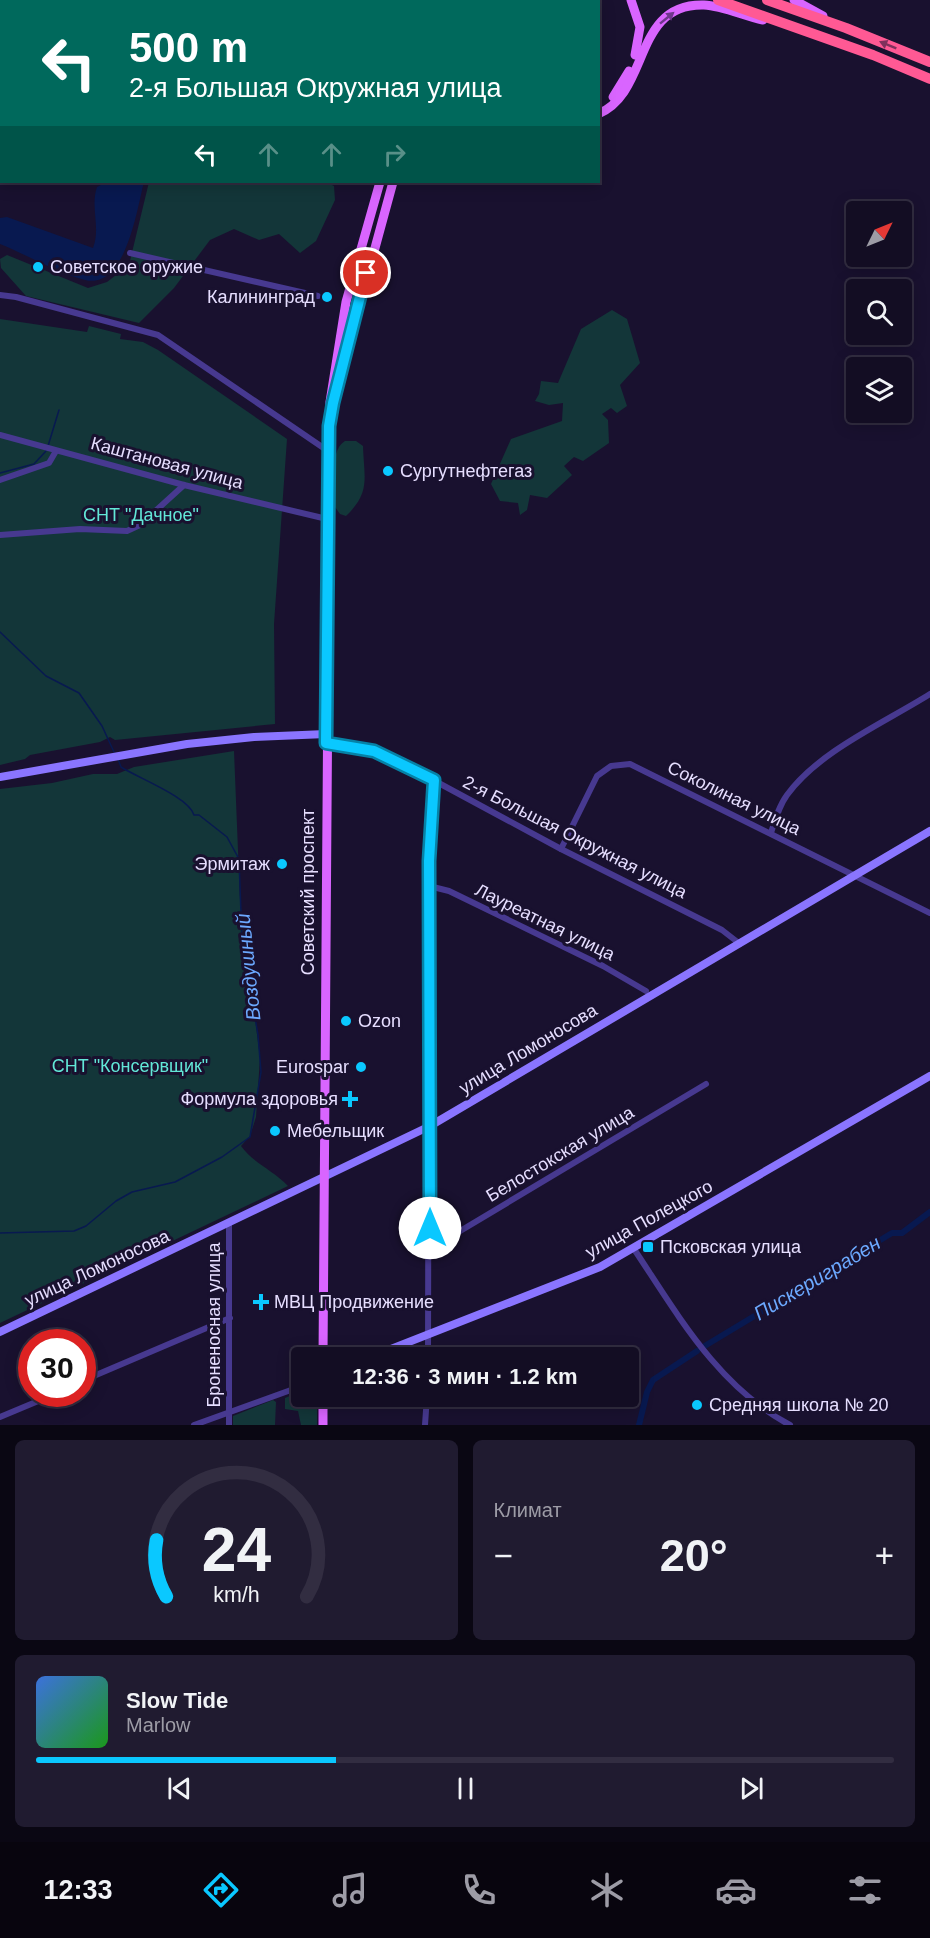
<!DOCTYPE html>
<html lang="ru">
<head>
<meta charset="utf-8">
<style>
	:root { --surface:#130d23; --page:#201b30; --text:#f1f3f6; --muted:#9d9ca6; --line:#322d41; --accent:#0ac8ff }
	body { margin:0; font-family:Helvetica,sans-serif; background:var(--page); color:var(--text); height:100vh; display:flex; flex-direction:column; font-size:22px; white-space:nowrap }
	* { box-sizing:border-box; margin:0 }
	p { font-size:20px; color:var(--muted) }
	.icon { flex:none; width:33px; height:33px; fill:none; stroke:currentColor; stroke-width:2; stroke-linecap:round; stroke-linejoin:round }
	.map { position:relative; height:1425px; overflow:hidden }
	.details { display:flex; flex-direction:column; gap:15px; padding:15px; background:#0a0713; flex:1 }
	.details>* { flex:none }
	.guide { position:absolute; left:0px; top:0px; width:600px; height:183px; box-shadow:0 3px 15px #0003,0 0 0 2px var(--line); background:#00695c; color:#fff; overflow:hidden }
	.needle { width:39px; rotate:47deg }
	.fabs { position:absolute; left:846px; top:201px; display:grid; gap:12px }
	.fabs a { display:grid; place-items:center; width:66px; height:66px; border-radius:6px; background:var(--surface); box-shadow:0 3px 15px #0003,0 0 0 2px var(--line); font-size:30px }
	.speed { position:absolute; left:18px; top:1329px; display:flex; gap:12px; font-size:30px; font-weight:700; text-align:center }
	.speed>* { display:grid; place-content:center; width:78px; height:78px; border-radius:50%; background:var(--surface); box-shadow:0 3px 15px #0003,0 0 0 2px var(--line); line-height:1 }
	.speed .limit { border:9px solid #d22; background:#fff; color:#111 }
	.pin { position:absolute; display:grid; place-items:center; width:51px; height:51px; color:#fff; margin:-26px; border:3px solid #fff; border-radius:50%; box-shadow:0 2px 6px #0007 }
	.me { position:absolute; width:66px; margin:-33px; rotate:0deg; stroke-linejoin:round; filter:drop-shadow(0 0 4px #0008) }
	.turn { display:flex; align-items:center; gap:21px; height:126px; padding:0 30px; font-size:27px }
	.turn .icon { width:78px; height:78px; stroke-width:2.5 }
	.turn b { display:block; font-size:42px; line-height:51px }
	.lanes { display:flex; align-items:center; height:57px; padding:0 30px; background:#0003; justify-content:center; gap:30px; direction:ltr }
	.lanes .off { opacity:.35 }
	.big { font-size:45px; font-weight:800; line-height:1.1 }
	.details .tile { flex:1; display:flex; flex-direction:column; justify-content:center; gap:9px; min-width:0; padding:0 21px; border-radius:9px; background:var(--page) }
	.details .dial { align-items:center; gap:0 }
	.dial svg { height:156px; overflow:visible; fill:none; stroke:var(--line); stroke-width:7; stroke-linecap:round; text-anchor:middle }
	.dial text { fill:var(--text); stroke:none }
	.song { display:flex; align-items:center; gap:18px }
	.cover { width:72px; height:72px; border-radius:9px; background:linear-gradient(135deg,hsl(220 70% 55%),hsl(120 70% 35%)) }
	.played { height:6px; border-radius:3px; background:linear-gradient(90deg,var(--accent) 35%,var(--line) 35%) }
	.keys { display:flex; justify-content:space-around; direction:ltr }
	.heat { display:flex; justify-content:space-between; align-items:center; font-size:33px; direction:ltr }
	.details .tiles { flex:1; display:grid; gap:15px; grid-template-columns:1fr 1fr }
	.tile:last-child { grid-column:span 2 }
	.trip { position:absolute; left:291px; top:1347px; width:348px; height:60px; border-radius:6px; background:var(--surface); box-shadow:0 3px 15px #0003,0 0 0 2px var(--line); font-weight:800; line-height:60px; text-align:center }
	.dock { display:flex; height:96px; justify-content:space-around; align-items:center; background:#08050e; color:var(--muted) }
	.dock .icon { width:42px; height:42px }
	.dock .active { color:var(--accent) }
	.dock b { font-size:27px; color:var(--text) }
	.map>svg:first-child { display:block }
	.green { fill:#133639 }
	.water { fill:#081950 }
	.lines { fill:none; stroke-linecap:round; stroke-linejoin:round }
	.stream { stroke:#081950; stroke-width:1.5 }
	.canal { stroke:#081950; stroke-width:6 }
	.street { stroke:#473990; stroke-width:6 }
	.secondary { stroke:#8a75ff; stroke-width:8 }
	.primary { stroke:#d965ff; stroke-width:9 }
	.highway { stroke:#ff5994; stroke-width:10 }
	.oneway { fill:#6f378d }
	.oneway2 { fill:#80315c }
	.route-casing { stroke:#0682a6; stroke-width:15 }
	.route { stroke:#0ac8ff; stroke-width:10 }
	.poi-dot { fill:#0ac8ff; stroke:#19112f; stroke-width:2 }
	.labels { text-anchor:middle; dominant-baseline:central; stroke-width:6; stroke-linejoin:round; paint-order:stroke }
	.poi-label { font-size:18px; fill:#e6deff; stroke:#19112f; text-anchor:start }
	.street-label { font-size:18px; fill:#e6deff; stroke:#19112f }
	.park-label { font-size:18px; fill:#62e7d7; stroke:#19112f }
	.water-label { font-size:20px; font-style:italic; fill:#6ca9ff; stroke:#19112f }
</style>
</head>
<body>
<div class="map">
<svg width="930" height="1425" viewBox="0 0 930 1425">
	<rect width="100%" height="100%" fill="#19112f"/>
	<!-- green -->
	<g class="green">
		<path d="M0,0h192l2,1 -192,1 -1,49z"/>
		<path d="M149,182h177l8,4 1,14 -19,41 -16,12 -21,-19 -20,6 -25,-11 -24,11 -36,48 -35,35 -113,-27 -25,-28 -1,-9 7,-4 81,33 19,-6 22,-17z"/>
		<path d="M612,310l15,9 13,44 -20,22 7,21 -10,7 -6,-5 -9,6 6,6 1,23 -26,18 -9,-4 -10,9 8,9 -25,23 -17,-3 -3,15 -7,5 -2,-12 -18,-2 -9,-17 20,-45 51,-18 1,-18 -14,2 -14,-4 4,-7 2,-13 17,2 23,-54z"/>
		<path d="M0,319l87,13 2,-6 32,8 -1,5 23,3 15,8 129,89 -13,185 1,100 -160,16 -5,-3 -10,5 -70,13 -5,4 -25,6z"/>
		<path d="M345,441h11l7,5c1,32 8,46 -17,70l-6,-2 -5,-7c0,-17 -7,-56 10,-66z"/>
		<path d="M234,751l6,149 20,158 -4,59 -6,19 -9,10c13,18 32,24 47,40l-288,137v-534l52,-6 41,-9h24l17,-7z"/>
		<path d="M301,1391l1,5 15,1v28h-16l-3,-14 -13,-2v-11z"/>
		<path d="M273,1400l3,2 -1,23h-42v-9z"/>
	</g>
	<!-- water -->
	<path class="water" d="M107,182h37c-7,26 -18,108 -59,98 -25,-6 -60,-26 -85,-36v-26l7,-1 86,31c8,-20 -3,-41 4,-61z"/>
	<g class="lines">
		<!-- stream -->
		<g class="stream">
			<path d="M48,446l11,-36"/>
			<path d="M0,473l34,-9 12,-13"/>
			<path d="M0,632l46,44 33,17 23,33 12,26"/>
			<path d="M0,1233l74,-2 12,-5 30,-25 16,-9 43,-10 47,-25 28,-20 11,-65 -3,-37 -16,-95 -3,-81 -12,-22 -28,-22h-5c-5,-18 -56,-37 -73,-48l-3,-8"/>
		</g>
		<!-- canal -->
		<g class="canal">
			<path d="M703,1347l189,-114h10l28,-21"/>
			<path d="M639,1425l8,-33 6,-12 44,-29"/>
		</g>
		<!-- street -->
		<g class="street">
			<path d="M130,253l188,43"/>
			<path d="M0,295l16,2 142,38 170,116"/>
			<path d="M0,435l184,50 143,34"/>
			<path d="M0,480l49,-17 7,-12"/>
			<path d="M0,535l80,-6 47,2 13,-6 44,-40"/>
			<path d="M326,743l48,8 35,16 152,82 161,81 18,14"/>
			<path d="M771,833c4,-13 8,-27 16,-38 32,-44 97,-72 143,-101"/>
			<path d="M561,849l36,-73 14,-10 19,-2 300,149"/>
			<path d="M429,886l20,5 154,75 43,25"/>
			<path d="M229,1224v201"/>
			<path d="M430,1249l276,-165"/>
			<path d="M634,1249c44,66 84,138 156,176"/>
			<path d="M428,1358l1,-472 4,-106"/>
			<path d="M82,1381l148,-63"/>
			<path d="M0,1417l55,-23"/>
			<path d="M194,1425l108,-39"/>
			<path d="M425,1425l2,-29"/>
		</g>
		<!-- secondary -->
		<g class="secondary">
			<path d="M0,777l187,-33 67,-7 72,-3"/>
			<path d="M0,1332l430,-206 500,-295"/>
			<path d="M368,1358l232,-91 330,-191"/>
		</g>
		<!-- primary -->
		<g class="primary">
			<path d="M244,0l2,2"/>
			<path d="M281,0v2"/>
			<path d="M631,0l9,27 -5,28"/>
			<path d="M794,0l29,16"/>
			<path d="M435,2l1,-2"/>
			<path d="M450,2v-2"/>
			<path d="M613,97l16,-26"/>
			<path d="M598,114c53,-22 34,-111 106,-109 19,1 40,11 59,15"/>
			<path d="M336,391l57,-209"/>
			<path d="M323,1358l7,-956 16,-100 34,-120"/>
			<path d="M323,1425v-29"/>
		</g>
		<!-- highway -->
		<g class="highway">
			<path d="M718,0l155,55 57,24"/>
			<path d="M767,0l79,28 84,34"/>
		</g>
	</g>
	<!-- one-way arrows -->
	<defs><path id="oneway-solid" d="M-6-.8H1V-3.2L6.5 0L1 3.2V.8H-6Z" transform="scale(1.5)"/></defs>
	<use class="oneway" href="#oneway-solid" transform="translate(667 18) rotate(-39)"/>
	<use class="oneway2" href="#oneway-solid" transform="translate(888 45) rotate(-158)"/>
	<g class="lines">
		<defs>
			<path id="route" d="M366,273l-33,130 -4,23 -3,317 48,8 60,29 -5,81 1,367"/>
		</defs>
		<!-- route casing -->
		<use href="#route" class="route-casing"/>
		<!-- route -->
		<use href="#route" class="route"/>
	</g>
	<!-- markers -->
	<g class="poi-dot">
		<circle cx="38" cy="267" r="6"/>
		<circle cx="327" cy="297" r="6"/>
		<circle cx="388" cy="471" r="6"/>
		<circle cx="282" cy="864" r="6"/>
		<circle cx="346" cy="1021" r="6"/>
		<circle cx="361" cy="1067" r="6"/>
		<path d="M347 1090h6v6h6v6h-6v6h-6v-6h-6v-6h6z"/>
		<circle cx="275" cy="1131" r="6"/>
		<rect x="642" y="1241" width="12" height="12" rx="3"/>
		<path d="M258 1293h6v6h6v6h-6v6h-6v-6h-6v-6h6z"/>
		<circle cx="697" cy="1405" r="6"/>
	</g>
	<g class="labels">
		<!-- poi labels -->
		<g class="poi-label">
			<text x="50" y="267">Советское оружие</text>
			<text x="315" y="297" text-anchor="end">Калининград</text>
			<text x="400" y="471">Сургутнефтегаз</text>
			<text x="270" y="864" text-anchor="end">Эрмитаж</text>
			<text x="358" y="1021">Ozon</text>
			<text x="349" y="1067" text-anchor="end">Eurospar</text>
			<text x="338" y="1099" text-anchor="end">Формула здоровья</text>
			<text x="287" y="1131">Мебельщик</text>
			<text x="660" y="1247">Псковская улица</text>
			<text x="274" y="1302">МВЦ Продвижение</text>
			<text x="709" y="1405">Средняя школа № 20</text>
		</g>
		<!-- street labels -->
		<g class="street-label">
			<text transform="translate(167 463) rotate(15)">Каштановая улица</text>
			<text transform="translate(734 798) rotate(26)">Соколиная улица</text>
			<text transform="translate(575 837) rotate(27)">2-я Большая Окружная улица</text>
			<text transform="translate(308 892) rotate(-90)">Советский проспект</text>
			<text transform="translate(545 922) rotate(26)">Лауреатная улица</text>
			<text transform="translate(528 1049) rotate(-31)">улица Ломоносова</text>
			<text transform="translate(560 1154) rotate(-31)">Белостокская улица</text>
			<text transform="translate(649 1219) rotate(-29)">улица Полецкого</text>
			<text transform="translate(97 1268) rotate(-25)">улица Ломоносова</text>
			<text transform="translate(214 1325) rotate(-90)">Броненосная улица</text>
		</g>
		<!-- park labels -->
		<g class="park-label">
			<text x="141" y="515">СНТ "Дачное"</text>
			<text x="130" y="1066">СНТ "Консервщик"</text>
		</g>
		<!-- water labels -->
		<g class="water-label">
			<text transform="translate(248 967) rotate(-96)">Воздушный</text>
			<text transform="translate(817 1278) rotate(-31)">Пискериграбен</text>
		</g>
	</g>
</svg>
<div class="fabs">
<a><svg class="needle" viewBox="-14 -14 28 28"><path d="M0-13l5 13h-10z" fill="#e53935"/><path d="M0 13l5-13h-10z" fill="#9d9ca6"/></svg></a>
<a><svg class="icon" aria-label="search" viewBox="0 0 24 24"><circle cx="10" cy="10" r="6"/><path d="M15 15l6 6"/></svg></a>
<a><svg class="icon" aria-label="layers" viewBox="0 0 24 24"><path d="M12 4l9 5-9 5-9-5zM3 14l9 5 9-5"/></svg></a>
</div>
<div class="speed"><div class="limit">30</div></div>
<div class="pin" style="left:366px;top:273px;background:#d93025"><svg class="icon" aria-label="arrive" viewBox="0 0 24 24"><path d="M6 21V4h12l-3 4 3 4H6"/></svg></div>
<svg class="me" style="left:430px;top:1228px" viewBox="-20 -20 40 40"><circle r="19" fill="#fff"/><path d="M0-13L10 11 0 6-10 11z" fill="#0ac8ff"/></svg>
<div class="trip">12:36 · 3 мин · 1.2 km</div>
<div class="guide">
<div class="turn"><svg class="icon" aria-label="left" viewBox="0 0 24 24"><path d="M17 20v-9H6M10 6l-5 5 5 5"/></svg><div><b>500 m</b>2-я Большая Окружная улица</div></div>
<div class="lanes"><svg class="icon" aria-label="left" viewBox="0 0 24 24"><path d="M17 20v-9H6M10 6l-5 5 5 5"/></svg><svg class="icon off" aria-label="ahead" viewBox="0 0 24 24"><path d="M12 20V5M6 11l6-6 6 6"/></svg><svg class="icon off" aria-label="ahead" viewBox="0 0 24 24"><path d="M12 20V5M6 11l6-6 6 6"/></svg><svg class="icon off" aria-label="right" viewBox="0 0 24 24"><path d="M7 20v-9h11M14 6l5 5-5 5"/></svg></div>
</div>
</div>
<section class="details">
<div class="tiles">
<div class="tile dial"><svg viewBox="0 0 100 80">
<path d="M14 69A42 42 0 1 1 86 69"/>
<path d="M14 69A42 42 0 0 1 9 40" stroke="#0ac8ff"/>
<text x="50" y="56" font-size="32" font-weight="700">24</text>
<text x="50" y="72" font-size="11">km/h</text>
</svg></div>
<div class="tile"><p>Климат</p>
<div class="heat"><a>−</a><b class="big">20°</b><a>+</a></div>
</div>
<div class="tile">
<div class="song"><i class="cover"></i><div><b>Slow Tide</b><p>Marlow</p></div></div>
<div class="played"></div>
<div class="keys"><svg class="icon" aria-label="previous" viewBox="0 0 24 24"><path d="M18 5L8 12l10 7zM5 5v14"/></svg><svg class="icon" aria-label="pause" viewBox="0 0 24 24"><path d="M8 5v14M16 5v14"/></svg><svg class="icon" aria-label="next" viewBox="0 0 24 24"><path d="M6 5l10 7-10 7zM19 5v14"/></svg></div>
</div>
</div>
</section>
<nav class="dock">
<b>12:33</b>
<svg class="icon active" aria-label="directions" viewBox="0 0 24 24"><path d="M12 3l9 9-9 9-9-9zM9 14v-3h6M13 9l2 2-2 2"/></svg>
<svg class="icon" aria-label="music" viewBox="0 0 24 24"><path d="M9 18V5l10-2v13"/><circle cx="6" cy="18" r="3"/><circle cx="16" cy="16" r="3"/></svg>
<svg class="icon" aria-label="phone" viewBox="0 0 24 24"><path d="M5 4h4l2 5-3 2q2 4 5 5l2-3 5 2v4C11 20 4 13 5 4z"/></svg>
<svg class="icon" aria-label="climate" viewBox="0 0 24 24"><path d="M12 3v18M4 7l16 10M4 17L20 7"/></svg>
<svg class="icon" aria-label="car" viewBox="0 0 24 24"><path d="M5 17H2v-5l4-1 3-4h7l3 4 3 1v5h-3M9 17h6M6 11h13"/><circle cx="7" cy="17" r="2"/><circle cx="17" cy="17" r="2"/></svg>
<svg class="icon" aria-label="filters" viewBox="0 0 24 24"><path d="M4 7h16M4 17h16"/><circle cx="9" cy="7" r="2"/><circle cx="15" cy="17" r="2"/></svg>
</nav>
</body>
</html>
